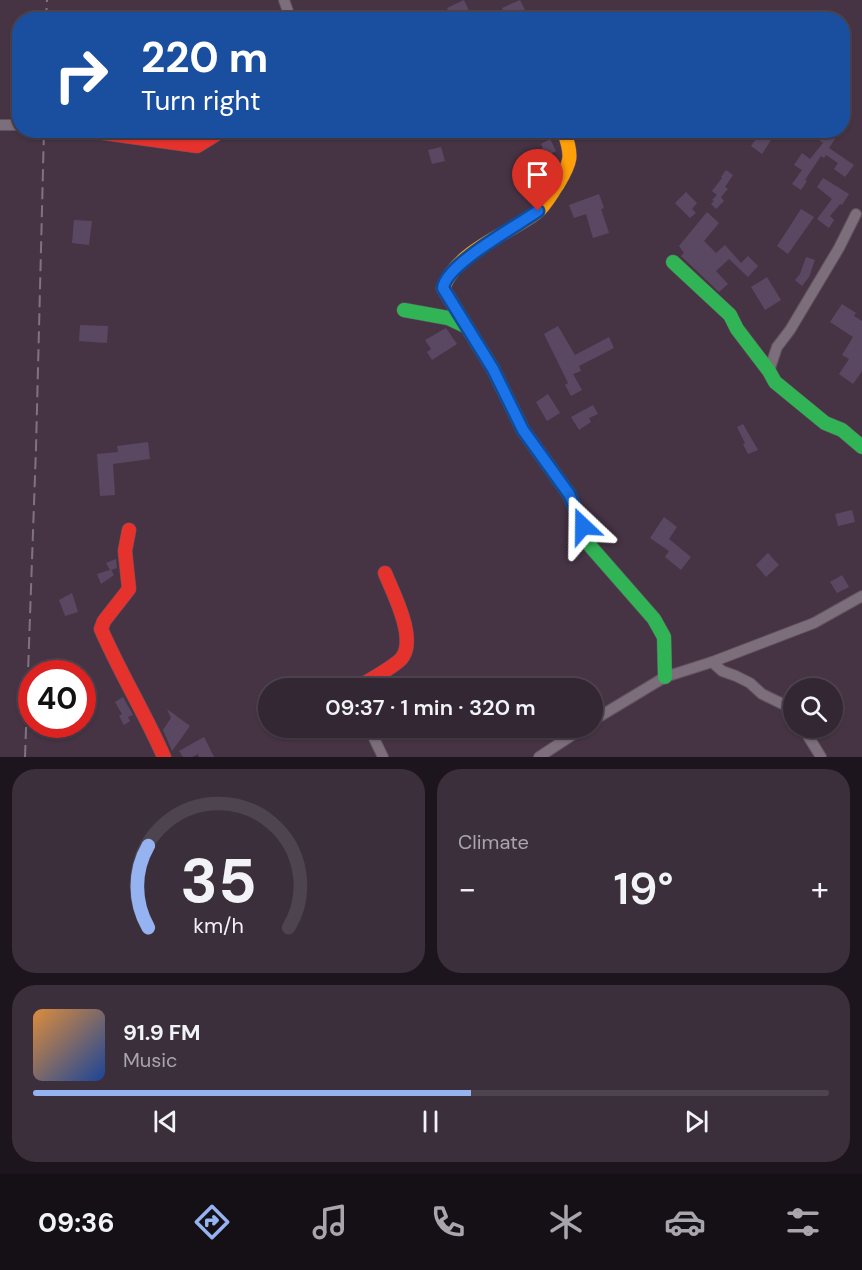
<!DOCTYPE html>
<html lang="en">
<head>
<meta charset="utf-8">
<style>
	:root { --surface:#342734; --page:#3c2f3c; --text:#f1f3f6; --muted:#a9a5ac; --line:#4e444f; --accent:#95b2f1 }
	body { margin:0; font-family:"DM Sans",sans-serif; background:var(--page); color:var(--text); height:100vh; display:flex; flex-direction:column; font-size:22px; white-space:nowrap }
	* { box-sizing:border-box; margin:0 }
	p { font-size:20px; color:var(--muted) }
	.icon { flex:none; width:33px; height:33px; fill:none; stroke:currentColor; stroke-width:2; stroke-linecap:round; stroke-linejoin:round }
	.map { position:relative; height:757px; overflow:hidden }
	.panel { display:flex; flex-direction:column; gap:12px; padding:12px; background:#1d151d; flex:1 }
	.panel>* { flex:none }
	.banner { position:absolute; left:12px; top:12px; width:838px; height:126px; border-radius:24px; box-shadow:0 2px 4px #0004,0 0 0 2px var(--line); background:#1a4fa0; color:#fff; overflow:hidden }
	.tools { position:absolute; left:783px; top:678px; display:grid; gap:12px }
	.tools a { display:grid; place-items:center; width:60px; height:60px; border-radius:50%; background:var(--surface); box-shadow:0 2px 4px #0004,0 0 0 2px var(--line); font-size:30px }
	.speed { position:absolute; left:18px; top:660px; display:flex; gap:12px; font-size:30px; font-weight:700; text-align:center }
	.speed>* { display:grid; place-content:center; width:78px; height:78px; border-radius:50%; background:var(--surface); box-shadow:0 2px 4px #0004,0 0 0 2px var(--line); line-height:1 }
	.speed .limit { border:9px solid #d22; background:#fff; color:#111 }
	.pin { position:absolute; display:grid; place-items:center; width:51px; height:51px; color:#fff; margin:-62px -26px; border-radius:50% 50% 50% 0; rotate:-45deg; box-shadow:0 0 6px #0007 }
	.pin .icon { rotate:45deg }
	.me { position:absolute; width:66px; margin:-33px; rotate:337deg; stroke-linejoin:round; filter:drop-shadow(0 0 4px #0008) }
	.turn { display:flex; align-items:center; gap:21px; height:126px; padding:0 30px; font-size:27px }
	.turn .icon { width:78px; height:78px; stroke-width:2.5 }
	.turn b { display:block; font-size:42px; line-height:51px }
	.big { font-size:45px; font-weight:600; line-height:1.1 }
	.panel .tile { flex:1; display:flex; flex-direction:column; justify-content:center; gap:9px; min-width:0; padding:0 21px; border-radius:24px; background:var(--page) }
	.panel .dial { align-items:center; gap:0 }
	.dial svg { height:156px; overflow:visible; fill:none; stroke:var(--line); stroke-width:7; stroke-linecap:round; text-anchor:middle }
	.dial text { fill:var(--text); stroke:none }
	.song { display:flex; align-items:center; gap:18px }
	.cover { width:72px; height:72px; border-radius:9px; background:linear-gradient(135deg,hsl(30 70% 55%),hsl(220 70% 35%)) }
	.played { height:6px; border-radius:3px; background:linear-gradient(90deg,var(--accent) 55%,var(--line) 55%) }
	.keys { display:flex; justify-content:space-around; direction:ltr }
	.heat { display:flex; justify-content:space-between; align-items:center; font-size:33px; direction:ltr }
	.panel .tiles { flex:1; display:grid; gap:12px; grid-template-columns:1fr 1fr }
	.tile:last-child { grid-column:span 2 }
	.trip { position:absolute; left:258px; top:678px; width:345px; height:60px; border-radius:30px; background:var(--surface); box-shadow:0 2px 4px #0004,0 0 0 2px var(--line); font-weight:600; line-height:60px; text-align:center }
	.dock { display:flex; height:96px; justify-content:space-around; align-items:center; background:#151015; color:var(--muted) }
	.dock .icon { width:42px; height:42px }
	.dock .current { color:var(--accent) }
	.dock b { font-size:27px; color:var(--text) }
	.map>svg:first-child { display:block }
	.building { fill:#5a4862 }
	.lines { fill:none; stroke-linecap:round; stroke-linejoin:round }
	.street-casing { stroke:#625261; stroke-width:12 }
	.fast-casing { stroke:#625261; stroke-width:15 }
	.slow-casing { stroke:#625261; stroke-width:15 }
	.jam-casing { stroke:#625261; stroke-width:15 }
	.street { stroke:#7c6e7b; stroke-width:10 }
	.fast { stroke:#30b455; stroke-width:14 }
	.slow { stroke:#ff9f0a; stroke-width:14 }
	.jam { stroke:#e5322d; stroke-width:14 }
	.rail { stroke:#807380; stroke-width:2; stroke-dasharray:12 6; stroke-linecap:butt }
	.route-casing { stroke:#114b97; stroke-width:15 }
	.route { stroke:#1a73e8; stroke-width:10 }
</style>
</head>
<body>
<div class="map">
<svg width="862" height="757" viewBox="0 0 862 757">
	<rect width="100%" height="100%" fill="#463445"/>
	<!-- building -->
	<g class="building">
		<path d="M464,0l7,15 -9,5h-9l-6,-12z"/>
		<path d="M520,0l7,14 -12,6h-7l-6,-12z"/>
		<path d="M825,130h16l-12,18 25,17 -9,12 -11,-8 4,-6 -12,-8 -2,3 -3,-2 -16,24 2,1 -6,9 -9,-6 10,-14 -8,-5 8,-12 8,6 13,-16 -4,-3z"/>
		<path d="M760,133l11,7 -9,14 -11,-8z"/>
		<path d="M550,139l6,12 -20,10 3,5 -12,7 -6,-12 22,-13 -2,-4z"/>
		<path d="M441,147l4,14 -13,3 -4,-14z"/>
		<path d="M726,170l7,5 -8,12 3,2 -7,8 3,4 -8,8 -5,-5 3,-3 -2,-1 5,-5 -5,-4 10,-13 -1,-1z"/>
		<path d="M823,178l26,16 -7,11 -2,-1 -10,12 4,4 -5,8 -12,-9 15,-20 -15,-12z"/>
		<path d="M686,192l11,11 -5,6 4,4 -6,5 -15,-15z"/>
		<path d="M599,194l5,14 -3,1 8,24 -16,5 -7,-24 -12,4 -5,-13z"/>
		<path d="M801,209l13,8 -26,37 -11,-8z"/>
		<path d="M707,212l12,11 -15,18 12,12 9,-8 16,18 7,-7 10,10 -10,11 -19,-18 -13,12 12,13 -9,8 -38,-36 3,-3 -5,-7z"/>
		<path d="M74,220l18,1 -3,24 -17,-2z"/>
		<path d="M806,257l9,3 -6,17 -7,9 -7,-6 5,-6z"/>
		<path d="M767,277l14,23 -16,10 -14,-23z"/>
		<path d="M842,304l14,9 -2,3 8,5v50l-9,13 -14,-10 10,-15 -7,-4 11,-18 -23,-15z"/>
		<path d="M80,325l28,1 -1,17 -28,-2z"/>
		<path d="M558,326l17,29 34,-18 5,11 -35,18 2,5 -8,3 9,16 -11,6 -6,-11 3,-2 -24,-49z"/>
		<path d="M446,328l11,16 -25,16 -5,-8 4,-3 -6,-9z"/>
		<path d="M548,394l12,19 -13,8 -11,-19z"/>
		<path d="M593,405l5,9 -9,4 2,4 -12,8 -8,-13z"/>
		<path d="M743,424l15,26 -10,4 -5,-10 2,-1 -8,-16z"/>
		<path d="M148,442l2,17 -37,5 2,31 -15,1 -3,-42 21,-2 -1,-6z"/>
		<path d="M852,510l3,12 -17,4 -3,-12z"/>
		<path d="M664,517l13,10 -8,12 22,18 -10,13 -16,-13 4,-6 -19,-13z"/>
		<path d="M768,553l11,12 -13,12 -10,-12z"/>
		<path d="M116,559l1,9 -6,2 3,5 -13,9 -4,-10 13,-4 -4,-7z"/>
		<path d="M842,575l7,12 -12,6 -7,-11z"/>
		<path d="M72,593l6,19 -13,4 -6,-16z"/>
		<path d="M123,697l10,18 -5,2 2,4 -6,4 -5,-9 3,-2 -7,-12z"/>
		<path d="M167,709l23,17 -18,25 -9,-21 8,-12z"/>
		<path d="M204,737l10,20h-15l-1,-3 -6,3h-9l-4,-6z"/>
	</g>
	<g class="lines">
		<defs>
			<g id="street">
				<path d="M284,0l7,20"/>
				<path d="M0,125h20"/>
				<path d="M769,371l8,-24 13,-17 49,-82 17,-34"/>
				<path d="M712,662l10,9 14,5 14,7 12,11 29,14 3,5"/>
				<path d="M592,721l73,-44 47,-15 102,-39 48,-27"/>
				<path d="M369,728l14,29"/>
				<path d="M803,728l18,29"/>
				<path d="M539,757l44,-29"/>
			</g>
			<g id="fast">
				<path d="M673,262l57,53 7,14 32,42 6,11 50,41 17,7 20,17"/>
				<path d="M404,310l44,8 19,9 26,42 30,61 46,64 22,53 63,72 10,18 1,40"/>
			</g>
			<path id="slow" d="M467,327l-24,-39c15,-38 62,-52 93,-75 9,-7 15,-19 22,-29 13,-22 15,-28 6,-52"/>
			<g id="jam">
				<path d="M83,130l114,16 26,-16"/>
				<path d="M129,530l-4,21 4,38 -25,32 -3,8c19,44 44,84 63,128"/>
				<path d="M357,688c12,-8 34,-19 44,-29 17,-19 -8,-66 -16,-86"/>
			</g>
		</defs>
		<!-- street casing -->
		<use href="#street" class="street-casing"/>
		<!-- fast casing -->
		<use href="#fast" class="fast-casing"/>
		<!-- slow casing -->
		<use href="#slow" class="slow-casing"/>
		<!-- jam casing -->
		<use href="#jam" class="jam-casing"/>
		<!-- street -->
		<use href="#street" class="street"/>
		<!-- fast -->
		<use href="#fast" class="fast"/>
		<!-- slow -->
		<use href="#slow" class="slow"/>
		<!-- jam -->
		<use href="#jam" class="jam"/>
		<!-- rail -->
		<g class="rail">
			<path d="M46,20l1,-20"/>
			<path d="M25,757l11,-309 8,-318"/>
		</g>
	</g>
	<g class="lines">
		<defs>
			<path id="route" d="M538,211c-21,15 -92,53 -95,77l50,81 30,61 46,64 14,32"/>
		</defs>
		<!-- route casing -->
		<use href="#route" class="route-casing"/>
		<!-- route -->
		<use href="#route" class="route"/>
	</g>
</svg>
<div class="tools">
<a><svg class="icon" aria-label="search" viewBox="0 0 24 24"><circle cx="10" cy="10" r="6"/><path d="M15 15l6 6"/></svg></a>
</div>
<div class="speed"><div class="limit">40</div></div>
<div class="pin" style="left:538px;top:211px;background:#d93025"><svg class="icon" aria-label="arrive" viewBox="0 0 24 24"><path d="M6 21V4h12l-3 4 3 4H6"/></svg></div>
<svg class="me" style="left:583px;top:526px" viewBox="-20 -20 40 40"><path d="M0-17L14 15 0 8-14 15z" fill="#1a73e8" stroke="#fff" stroke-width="4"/></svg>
<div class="trip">09:37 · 1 min · 320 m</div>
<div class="banner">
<div class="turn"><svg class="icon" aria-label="right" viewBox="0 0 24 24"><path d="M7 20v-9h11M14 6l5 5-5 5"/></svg><div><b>220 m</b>Turn right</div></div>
</div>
</div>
<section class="panel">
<div class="tiles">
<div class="tile dial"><svg viewBox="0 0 100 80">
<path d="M14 69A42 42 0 1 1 86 69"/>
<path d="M14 69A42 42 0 0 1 14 27" stroke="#95b2f1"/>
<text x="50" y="56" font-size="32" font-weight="700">35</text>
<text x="50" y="72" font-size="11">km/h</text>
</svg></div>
<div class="tile"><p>Climate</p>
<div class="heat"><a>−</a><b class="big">19°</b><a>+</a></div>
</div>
<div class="tile">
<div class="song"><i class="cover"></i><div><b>91.9 FM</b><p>Music</p></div></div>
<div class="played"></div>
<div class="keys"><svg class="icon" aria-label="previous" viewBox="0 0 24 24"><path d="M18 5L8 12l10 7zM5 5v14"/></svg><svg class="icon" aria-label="pause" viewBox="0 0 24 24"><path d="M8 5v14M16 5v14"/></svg><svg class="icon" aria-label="next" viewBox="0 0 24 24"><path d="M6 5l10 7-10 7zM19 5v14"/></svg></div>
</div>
</div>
</section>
<nav class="dock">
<b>09:36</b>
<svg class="icon current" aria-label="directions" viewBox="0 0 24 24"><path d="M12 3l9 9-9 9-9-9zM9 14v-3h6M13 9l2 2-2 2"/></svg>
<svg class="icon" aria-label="music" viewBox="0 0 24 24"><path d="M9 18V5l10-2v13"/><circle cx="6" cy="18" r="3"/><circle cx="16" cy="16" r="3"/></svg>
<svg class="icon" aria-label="phone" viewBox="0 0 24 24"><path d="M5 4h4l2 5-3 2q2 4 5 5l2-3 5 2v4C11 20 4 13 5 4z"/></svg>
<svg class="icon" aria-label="climate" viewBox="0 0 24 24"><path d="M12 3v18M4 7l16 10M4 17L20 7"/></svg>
<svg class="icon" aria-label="car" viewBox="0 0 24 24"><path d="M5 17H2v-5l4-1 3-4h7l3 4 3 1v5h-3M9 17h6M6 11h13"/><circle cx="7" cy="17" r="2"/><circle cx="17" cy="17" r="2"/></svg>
<svg class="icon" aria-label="filters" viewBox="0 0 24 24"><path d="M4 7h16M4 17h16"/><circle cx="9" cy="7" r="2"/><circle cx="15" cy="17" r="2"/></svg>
</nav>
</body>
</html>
